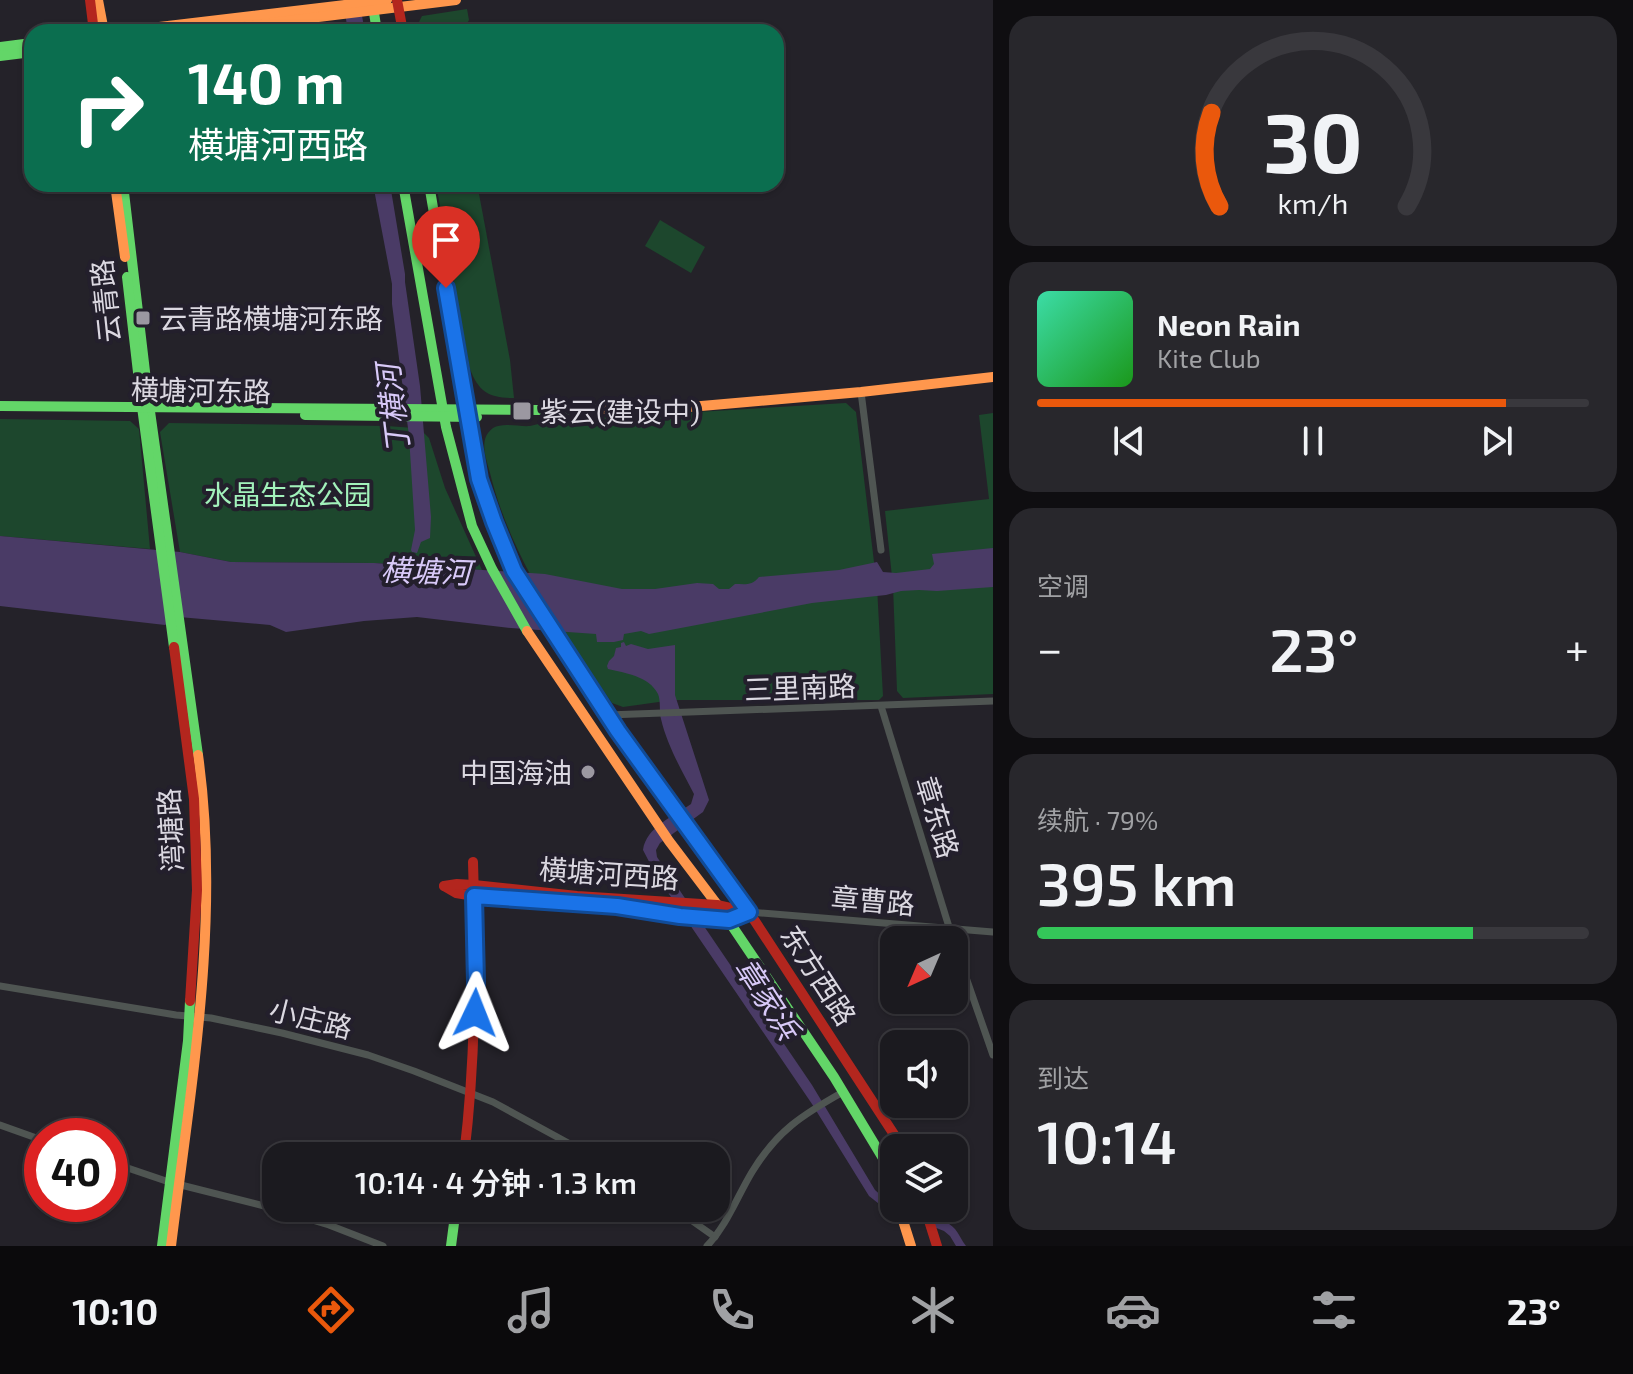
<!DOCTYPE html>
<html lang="zh">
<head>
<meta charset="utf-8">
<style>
	:root { --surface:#1b1a1f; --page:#28272c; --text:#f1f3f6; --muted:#a0a1a4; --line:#39383d; --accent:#ea580c }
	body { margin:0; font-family:"Exo 2","Noto Sans SC",sans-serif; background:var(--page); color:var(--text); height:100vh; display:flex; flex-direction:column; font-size:30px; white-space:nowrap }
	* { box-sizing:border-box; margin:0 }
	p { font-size:26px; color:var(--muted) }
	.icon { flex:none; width:44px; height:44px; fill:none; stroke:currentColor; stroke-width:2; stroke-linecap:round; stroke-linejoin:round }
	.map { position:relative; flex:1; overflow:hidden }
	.side { display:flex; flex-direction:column; gap:16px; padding:16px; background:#0f0e11; width:640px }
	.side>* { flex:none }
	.hud { position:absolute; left:24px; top:24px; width:760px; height:168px; border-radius:24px; box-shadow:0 2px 6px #0004,0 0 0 2px var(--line); background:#0b6e4f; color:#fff; overflow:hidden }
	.needle { width:52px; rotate:224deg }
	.fabs { position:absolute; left:880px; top:926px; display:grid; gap:16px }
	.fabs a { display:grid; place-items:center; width:88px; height:88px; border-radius:16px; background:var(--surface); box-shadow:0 2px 6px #0004,0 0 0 2px var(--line); font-size:40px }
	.speed { position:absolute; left:24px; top:1118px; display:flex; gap:16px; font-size:40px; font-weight:700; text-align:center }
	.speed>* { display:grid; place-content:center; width:104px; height:104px; border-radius:50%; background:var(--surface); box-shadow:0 2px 6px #0004,0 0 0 2px var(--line); line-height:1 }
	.speed .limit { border:12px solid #d22; background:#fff; color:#111 }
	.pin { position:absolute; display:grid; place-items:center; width:68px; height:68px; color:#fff; margin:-82px -34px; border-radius:50% 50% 50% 0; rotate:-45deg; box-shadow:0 0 8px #0007 }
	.pin .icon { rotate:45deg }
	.me { position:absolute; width:88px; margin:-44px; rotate:2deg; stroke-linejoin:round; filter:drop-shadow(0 0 6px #0008) }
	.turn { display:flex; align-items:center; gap:28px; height:168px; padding:0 32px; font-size:36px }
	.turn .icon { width:104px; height:104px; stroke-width:2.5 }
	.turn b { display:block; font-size:56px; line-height:68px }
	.big { font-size:60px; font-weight:600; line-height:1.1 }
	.side .card { flex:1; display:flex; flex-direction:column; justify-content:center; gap:12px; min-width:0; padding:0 28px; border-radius:24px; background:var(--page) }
	.side .dial { align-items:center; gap:0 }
	.dial svg { height:208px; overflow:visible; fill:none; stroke:var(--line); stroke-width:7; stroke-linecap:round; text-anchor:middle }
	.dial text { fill:var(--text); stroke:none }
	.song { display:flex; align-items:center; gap:24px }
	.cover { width:96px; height:96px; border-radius:12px; background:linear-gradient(135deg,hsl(160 70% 55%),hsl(120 70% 35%)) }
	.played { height:8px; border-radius:4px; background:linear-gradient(90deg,var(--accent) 85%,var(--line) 85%) }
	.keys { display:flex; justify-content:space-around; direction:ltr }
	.heat { display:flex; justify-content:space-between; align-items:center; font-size:44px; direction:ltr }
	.charge { height:12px; border-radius:6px; background:linear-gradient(90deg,#34c759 79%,var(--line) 0) }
	.trip { position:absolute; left:262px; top:1142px; width:468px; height:80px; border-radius:24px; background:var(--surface); box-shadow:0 2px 6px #0004,0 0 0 2px var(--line); font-weight:600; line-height:80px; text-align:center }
	.tab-bar { display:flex; height:128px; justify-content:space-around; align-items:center; background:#0b0a0c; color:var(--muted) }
	.tab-bar .icon { width:56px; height:56px }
	.tab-bar .on { color:var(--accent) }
	.tab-bar b { font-size:36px; color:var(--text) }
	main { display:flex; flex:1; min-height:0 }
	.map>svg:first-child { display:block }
	.green { fill:#1d472d }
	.water { fill:#4a3b66 }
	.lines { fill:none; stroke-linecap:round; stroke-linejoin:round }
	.street { stroke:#4f5552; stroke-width:7 }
	.fast { stroke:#63d668; stroke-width:10 }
	.slow { stroke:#ff974d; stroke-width:10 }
	.jam { stroke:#b3261e; stroke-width:10 }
	.route-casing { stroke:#114b97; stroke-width:20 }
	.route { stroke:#1a73e8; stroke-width:14 }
	.poi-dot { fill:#9b98a1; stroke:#231f2c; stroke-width:3 }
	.labels { text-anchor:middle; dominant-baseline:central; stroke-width:8; stroke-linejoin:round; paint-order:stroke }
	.street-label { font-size:28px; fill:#dbd8e1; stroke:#231f2c }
	.poi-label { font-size:28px; fill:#dbd8e1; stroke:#231f2c; text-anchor:start }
	.park-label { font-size:28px; fill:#a2f2bb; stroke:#231f2c }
	.water-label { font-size:30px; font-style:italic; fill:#d8c9f8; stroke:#231f2c }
</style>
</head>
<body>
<main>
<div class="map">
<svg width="993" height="1246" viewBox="0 0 993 1246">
	<rect width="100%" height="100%" fill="#242229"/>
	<!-- green -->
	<g class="green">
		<path d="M467,9l2,11 -7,12h-44l-1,-6 5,-10z"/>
		<path d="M436,184h26l17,10 31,166 4,38c-24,0 -35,-5 -44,-29z"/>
		<path d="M660,220l45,27 -14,26 -46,-27z"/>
		<path d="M846,403l10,9 21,175 6,109 -4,4h-206l-50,7 -11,-4c-49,-72 -101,-145 -122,-230 -4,-15 -12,-34 3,-45 10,-6 26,-1 37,-2 5,-1 12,-3 17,-5z"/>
		<path d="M993,413v281l-90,4 -6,-7 -4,-105 -8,-75 104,-12 -10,-84z"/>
		<path d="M0,419l130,2 9,8 11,120 -150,-13z"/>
		<path d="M169,423l218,3 27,2 8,3 7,7 16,50 37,82 -108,-7 -143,-1 -51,-10 -20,-120z"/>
	</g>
	<!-- water -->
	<g class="water">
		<path d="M343,0h16l6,32h-17z"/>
		<path d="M373,184h17l15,90v8l15,104 11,131 -1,21 -9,4 -4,11 -5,-1 -1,-2 4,-20 -6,-94 -17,-132v-20z"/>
		<path d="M0,536l180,16 51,10 143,1 171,11 77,15h33l42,-6 16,1 6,5h10l6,-5c10,0 17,2 24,-7l80,-7 38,-8 6,10 13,1 34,-4 4,-5 -2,-10 61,-6v39l-56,4 -18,-1 -18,1 -15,4 -74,8 -163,31 -8,-3 -17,3 -1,6 -9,2h-17l-1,-8 -85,-6 -94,-11 -53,4 -78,11 -16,-7 -91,-8 -14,8 -165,-19z"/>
		<path d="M624,642l2,4 5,-2 17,5 27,-4v50l34,105 -6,12 -43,31 -4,7 1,7 155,228 63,105 11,10 8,3v5c17,0 49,8 61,21 4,5 7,12 11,17h-10l-6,-10 -6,-5 -61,-24 -14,-11 -57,-92 -156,-229 -13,-25c3,-23 31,-34 48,-46l3,-10c-12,-23 -27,-49 -33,-75 -2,-7 0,-18 -3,-25 -9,-18 -33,-21 -50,-25l-1,-3 2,-5 5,-5 2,-8 5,-1v-4z"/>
	</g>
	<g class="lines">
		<!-- street -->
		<g class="street">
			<path d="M861,392l20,158"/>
			<path d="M881,706l72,234"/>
			<path d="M608,715l385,-14"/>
			<path d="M749,912l244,20"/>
			<path d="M954,943l39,112"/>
			<path d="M0,986l176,29 35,3 71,15 86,22 46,16 79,31 99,54"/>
			<path d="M0,1125l42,15"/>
			<path d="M110,1162l59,20 103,26 57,17 54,21"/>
			<path d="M674,1208l41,29"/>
			<path d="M707,1246c20,-21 30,-49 45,-74 25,-41 50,-57 91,-80"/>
		</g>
		<!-- fast -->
		<g class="fast">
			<path d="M372,0l5,32"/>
			<path d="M0,47l32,-4"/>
			<path d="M0,56l32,-4"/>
			<path d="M123,184l25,213 50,358"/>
			<path d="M403,184l43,243 26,99 20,43 35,62"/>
			<path d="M429,184l50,295 35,92 46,71"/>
			<path d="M127,277l15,130 32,240"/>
			<path d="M0,406l539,4 62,-1"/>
			<path d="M305,415l172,2"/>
			<path d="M722,911l112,166 50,83 10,31"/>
			<path d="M162,1246l26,-205 2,-40"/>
			<path d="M451,1246l5,-38"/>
		</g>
		<!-- slow -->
		<g class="slow">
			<path d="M98,0l6,32"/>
			<path d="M117,32l270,-32"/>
			<path d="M198,32l258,-32"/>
			<path d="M115,184l10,73"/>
			<path d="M601,409l89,-2 171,-15 132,-15"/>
			<path d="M527,631l142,210 53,70"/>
			<path d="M899,1208l12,38"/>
			<path d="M171,1246c20,-162 50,-327 27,-491"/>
		</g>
		<!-- jam -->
		<g class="jam">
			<path d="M90,0l4,32"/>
			<path d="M397,0l6,32"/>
			<path d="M560,642l58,89 131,181 148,227 4,9"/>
			<path d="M174,647l20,152 3,91 -7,111"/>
			<path d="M444,886l12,7 18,3 143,10 63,10 49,4 20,-8"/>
			<path d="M444,886l13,-2 17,1 103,11 140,9 31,7"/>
			<path d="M464,1156c12,-98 12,-195 9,-294"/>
			<path d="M925,1208l12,38"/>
		</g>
	</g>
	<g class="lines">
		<defs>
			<path id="route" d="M446,288l33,191 15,43 20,49 104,160 131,181 -20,8 -49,-4 -63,-10 -143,-10 2,86 -1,31"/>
		</defs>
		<!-- route casing -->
		<use href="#route" class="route-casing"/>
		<!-- route -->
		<use href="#route" class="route"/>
	</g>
	<!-- markers -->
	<g class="poi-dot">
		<rect x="135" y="310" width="16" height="16" rx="4"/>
		<rect x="512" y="401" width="20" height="20" rx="4"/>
		<circle cx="588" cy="772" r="8"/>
	</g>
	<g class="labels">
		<!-- street labels -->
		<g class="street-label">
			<text transform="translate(105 301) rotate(-96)">云青路</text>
			<text transform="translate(201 390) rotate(1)">横塘河东路</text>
			<text transform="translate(800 687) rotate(-2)">三里南路</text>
			<text transform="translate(938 817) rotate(73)">章东路</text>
			<text transform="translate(170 830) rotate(-93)">湾塘路</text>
			<text transform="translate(609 873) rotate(4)">横塘河西路</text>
			<text transform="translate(873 900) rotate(5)">章曹路</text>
			<text transform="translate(819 975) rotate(57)">东方西路</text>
			<text transform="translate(311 1018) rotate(14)">小庄路</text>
		</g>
		<!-- poi labels -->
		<g class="poi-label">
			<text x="159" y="318">云青路横塘河东路</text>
			<text x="540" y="411">紫云(建设中)</text>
			<text x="572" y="772" text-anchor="end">中国海油</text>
		</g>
		<!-- park labels -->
		<g class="park-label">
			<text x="288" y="494">水晶生态公园</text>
		</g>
		<!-- water labels -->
		<g class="water-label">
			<text transform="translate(392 409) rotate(-97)">丁横河</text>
			<text transform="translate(426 570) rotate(2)">横塘河</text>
			<text transform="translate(768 998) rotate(57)">章家浜</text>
		</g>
	</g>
</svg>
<div class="fabs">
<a><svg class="needle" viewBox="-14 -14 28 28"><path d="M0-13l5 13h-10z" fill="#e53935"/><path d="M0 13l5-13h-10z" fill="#a0a1a4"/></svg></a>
<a><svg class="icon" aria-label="sound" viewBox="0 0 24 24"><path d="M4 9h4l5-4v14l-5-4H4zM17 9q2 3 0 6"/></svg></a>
<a><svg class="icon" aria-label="layers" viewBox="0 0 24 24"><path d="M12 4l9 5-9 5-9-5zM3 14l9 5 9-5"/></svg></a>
</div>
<div class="speed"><div class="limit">40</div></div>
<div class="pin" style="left:446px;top:288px;background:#d93025"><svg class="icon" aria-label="arrive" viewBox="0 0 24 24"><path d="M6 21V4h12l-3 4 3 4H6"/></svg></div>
<svg class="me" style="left:475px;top:1013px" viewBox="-20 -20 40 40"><path d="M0-17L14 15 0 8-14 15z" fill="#1a73e8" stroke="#fff" stroke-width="4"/></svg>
<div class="trip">10:14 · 4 分钟 · 1.3 km</div>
<div class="hud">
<div class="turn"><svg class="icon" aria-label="right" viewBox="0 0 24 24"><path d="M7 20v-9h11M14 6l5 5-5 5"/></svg><div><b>140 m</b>横塘河西路</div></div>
</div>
</div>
<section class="side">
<div class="card dial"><svg viewBox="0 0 100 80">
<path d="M14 69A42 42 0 1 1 86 69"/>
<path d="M14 69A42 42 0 0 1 11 33" stroke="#ea580c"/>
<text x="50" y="56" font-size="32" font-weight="700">30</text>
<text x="50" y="72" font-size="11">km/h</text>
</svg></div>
<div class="card">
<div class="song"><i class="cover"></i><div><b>Neon Rain</b><p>Kite Club</p></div></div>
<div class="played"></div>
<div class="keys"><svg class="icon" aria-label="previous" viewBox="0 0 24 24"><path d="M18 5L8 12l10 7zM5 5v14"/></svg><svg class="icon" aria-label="pause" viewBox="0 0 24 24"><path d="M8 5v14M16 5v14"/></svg><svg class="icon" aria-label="next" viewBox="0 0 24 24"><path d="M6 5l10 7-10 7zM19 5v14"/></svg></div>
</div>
<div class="card"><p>空调</p>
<div class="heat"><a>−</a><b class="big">23°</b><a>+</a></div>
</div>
<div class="card"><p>续航 · 79%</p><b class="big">395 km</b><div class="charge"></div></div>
<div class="card"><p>到达</p><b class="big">10:14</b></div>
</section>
</main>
<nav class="tab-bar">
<b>10:10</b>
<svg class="icon on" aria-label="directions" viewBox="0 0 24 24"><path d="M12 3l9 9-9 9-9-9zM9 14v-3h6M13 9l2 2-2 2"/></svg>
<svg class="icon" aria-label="music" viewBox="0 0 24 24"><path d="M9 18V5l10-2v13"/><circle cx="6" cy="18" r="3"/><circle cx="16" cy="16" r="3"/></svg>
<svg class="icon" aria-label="phone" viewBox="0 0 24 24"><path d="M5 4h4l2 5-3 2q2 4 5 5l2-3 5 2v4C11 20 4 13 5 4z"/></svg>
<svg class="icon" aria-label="climate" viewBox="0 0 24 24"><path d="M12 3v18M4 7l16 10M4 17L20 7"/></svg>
<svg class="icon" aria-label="car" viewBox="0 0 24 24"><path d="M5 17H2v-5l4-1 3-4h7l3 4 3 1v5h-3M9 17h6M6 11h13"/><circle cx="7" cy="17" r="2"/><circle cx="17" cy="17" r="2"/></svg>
<svg class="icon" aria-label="filters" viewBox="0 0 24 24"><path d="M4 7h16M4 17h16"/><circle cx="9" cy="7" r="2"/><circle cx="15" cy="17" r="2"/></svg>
<b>23°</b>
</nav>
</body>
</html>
